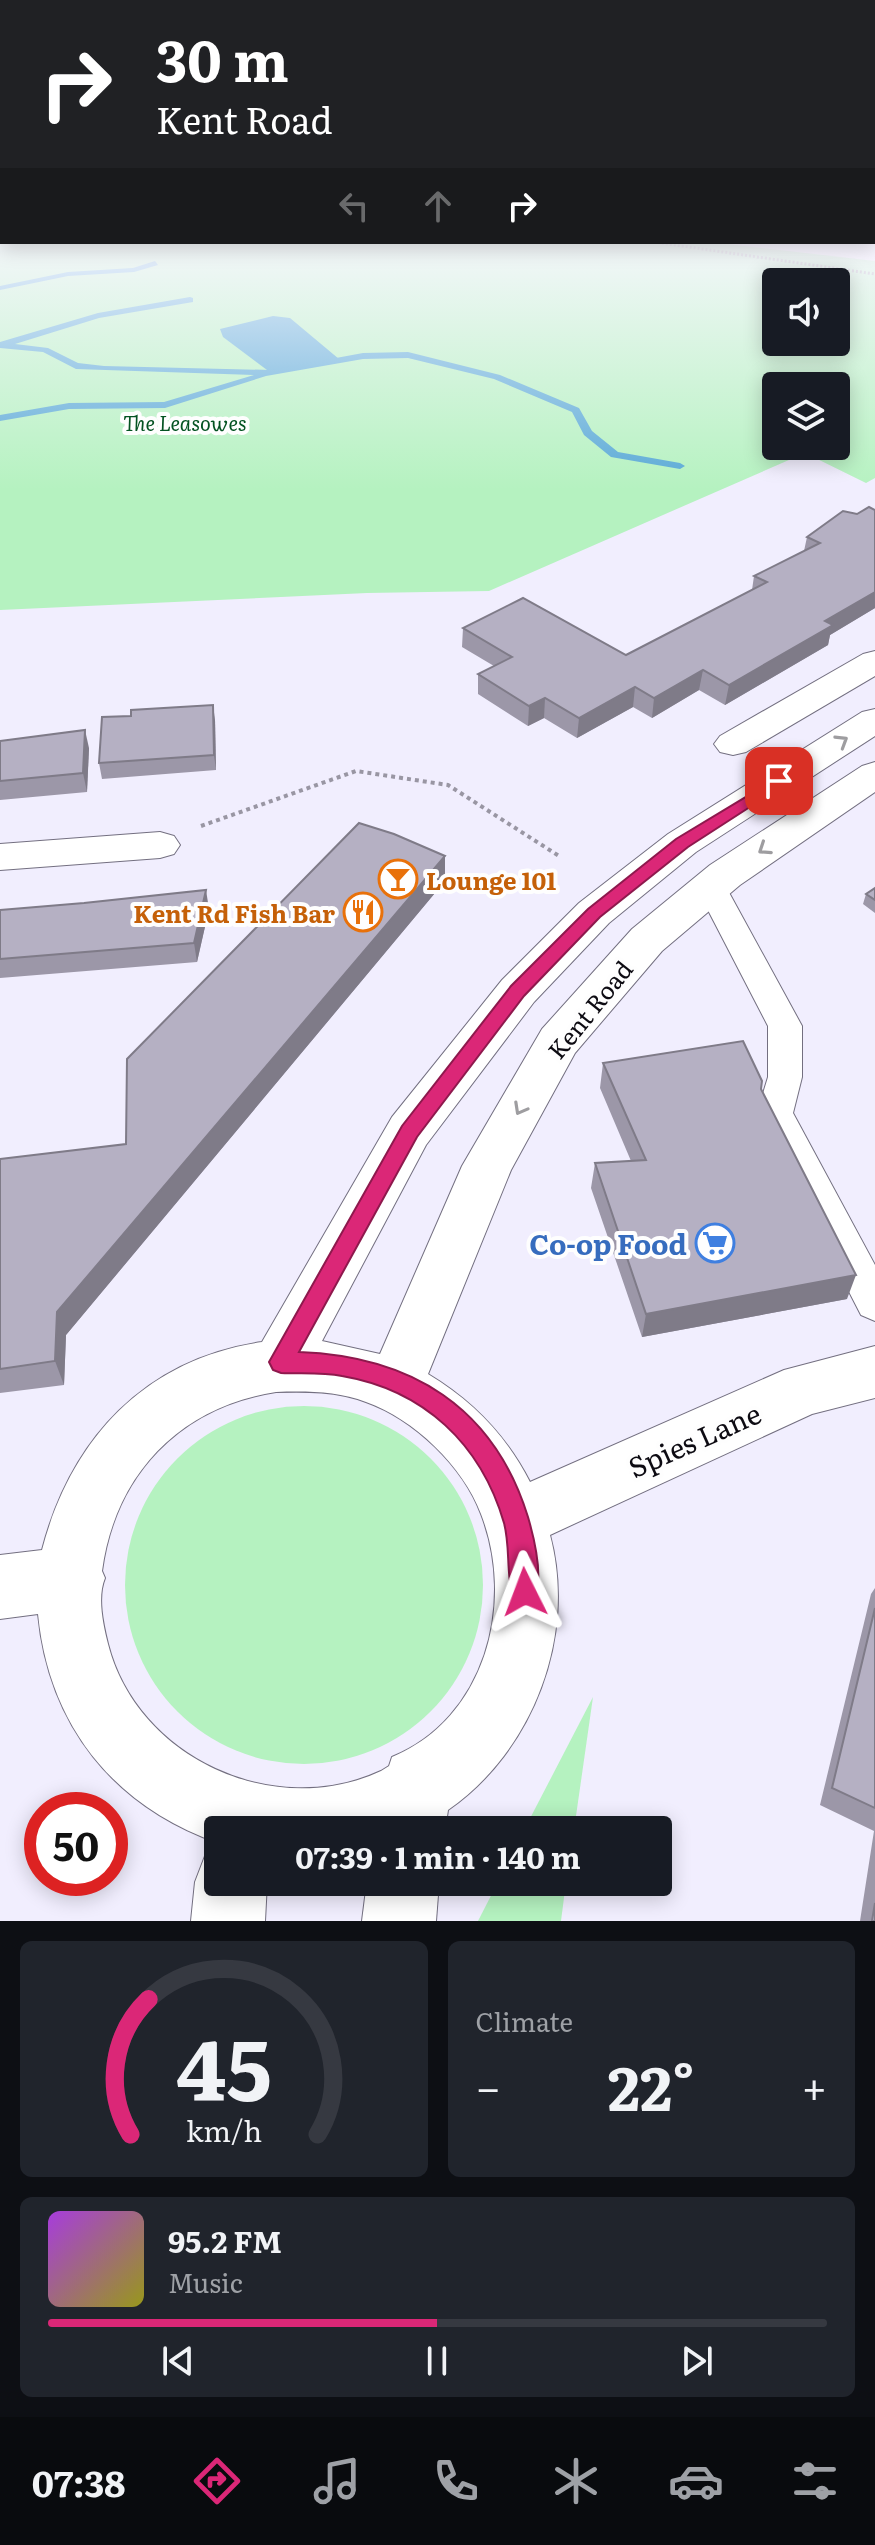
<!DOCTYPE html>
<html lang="en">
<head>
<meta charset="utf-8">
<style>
	:root { --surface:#171b24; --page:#20242c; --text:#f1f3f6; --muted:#9ea1a6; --line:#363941; --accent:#db2777 }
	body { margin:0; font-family:Literata,serif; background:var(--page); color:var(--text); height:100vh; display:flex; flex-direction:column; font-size:30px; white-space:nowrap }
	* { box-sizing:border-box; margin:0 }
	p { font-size:26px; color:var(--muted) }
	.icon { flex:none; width:44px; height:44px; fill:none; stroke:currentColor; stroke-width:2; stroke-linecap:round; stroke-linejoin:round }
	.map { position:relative; height:1921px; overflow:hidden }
	.panel { display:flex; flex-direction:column; gap:20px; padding:20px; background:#0d0f14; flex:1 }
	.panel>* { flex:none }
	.banner { position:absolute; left:0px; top:0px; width:876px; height:244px; box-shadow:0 4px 20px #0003; background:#202124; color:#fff; overflow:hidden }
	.controls { position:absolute; left:762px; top:268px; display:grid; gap:16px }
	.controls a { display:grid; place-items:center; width:88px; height:88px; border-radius:8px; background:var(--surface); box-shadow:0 4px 20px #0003; font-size:40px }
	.speed { position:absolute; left:24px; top:1792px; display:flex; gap:16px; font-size:40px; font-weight:700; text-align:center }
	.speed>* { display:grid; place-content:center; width:104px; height:104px; border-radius:50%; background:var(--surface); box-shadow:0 4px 20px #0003; line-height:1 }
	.speed .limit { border:12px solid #d22; background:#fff; color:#111 }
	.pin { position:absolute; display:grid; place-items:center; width:68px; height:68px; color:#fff; margin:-34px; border-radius:16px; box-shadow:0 4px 12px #0006 }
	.me { position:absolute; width:88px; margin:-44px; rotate:357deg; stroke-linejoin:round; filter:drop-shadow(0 0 6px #0008) }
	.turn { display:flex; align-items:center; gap:28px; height:168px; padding:0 24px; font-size:36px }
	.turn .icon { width:104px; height:104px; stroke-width:2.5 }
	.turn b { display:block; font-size:56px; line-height:68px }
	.lanes { display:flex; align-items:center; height:76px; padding:0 24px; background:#0003; justify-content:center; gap:40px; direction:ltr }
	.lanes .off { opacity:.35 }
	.big { font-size:60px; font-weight:700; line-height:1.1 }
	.panel .widget { flex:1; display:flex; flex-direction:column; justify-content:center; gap:12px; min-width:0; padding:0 28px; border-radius:12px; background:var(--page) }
	.panel .dial { align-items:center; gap:0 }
	.dial svg { height:208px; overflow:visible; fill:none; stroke:var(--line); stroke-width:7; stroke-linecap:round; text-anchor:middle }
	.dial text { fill:var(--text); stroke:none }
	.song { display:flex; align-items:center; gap:24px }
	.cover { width:96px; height:96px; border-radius:12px; background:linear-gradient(135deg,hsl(280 70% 55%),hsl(60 70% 35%)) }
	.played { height:8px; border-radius:4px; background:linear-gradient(90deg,var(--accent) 50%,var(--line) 50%) }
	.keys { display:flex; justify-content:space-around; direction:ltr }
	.heat { display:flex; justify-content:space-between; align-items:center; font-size:44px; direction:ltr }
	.panel .tiles { flex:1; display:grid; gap:20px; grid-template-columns:1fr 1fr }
	.widget:last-child { grid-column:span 2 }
	.trip { position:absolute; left:204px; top:1816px; width:468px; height:80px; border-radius:8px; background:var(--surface); box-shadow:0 4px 20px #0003; font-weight:700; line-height:80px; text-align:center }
	.dock { display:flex; height:128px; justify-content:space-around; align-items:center; background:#090b0e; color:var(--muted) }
	.dock .icon { width:56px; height:56px }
	.dock .on { color:var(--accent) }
	.dock b { font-size:36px; color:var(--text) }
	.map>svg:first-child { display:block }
	.green { fill:#b5f2c0; fill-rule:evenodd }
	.water { fill:#58a9d5 }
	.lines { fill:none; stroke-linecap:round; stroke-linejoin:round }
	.stream { fill:#58a9d5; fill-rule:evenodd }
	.lane-casing { stroke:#736f80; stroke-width:2 }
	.street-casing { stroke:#736f80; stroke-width:2 }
	.secondary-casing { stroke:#736f80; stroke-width:2 }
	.path-far1 { stroke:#9996a3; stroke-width:3; stroke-dasharray:2 2; stroke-linecap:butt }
	.path { stroke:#9996a3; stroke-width:4; stroke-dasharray:4 4; stroke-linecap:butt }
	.lane { fill:#fff; fill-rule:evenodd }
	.street { fill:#fff; fill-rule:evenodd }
	.secondary { fill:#fff; fill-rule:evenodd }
	.wall { fill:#9c97a8 }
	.shaded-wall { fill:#7f7b88 }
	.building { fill:#b5b0c3; stroke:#7f7b88; stroke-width:2 }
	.oneway { stroke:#9e9da0 }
	.route { fill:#db2777; stroke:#8e194d; stroke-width:2 }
	.labels { text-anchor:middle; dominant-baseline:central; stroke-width:8; stroke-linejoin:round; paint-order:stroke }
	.far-park-label { font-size:20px; font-style:italic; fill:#045322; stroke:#fefefe }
	.food-label { font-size:24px; font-weight:bold; fill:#c56008; stroke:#fefefe; text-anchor:start }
	.street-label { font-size:24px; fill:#0d0b12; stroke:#fefefe }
	.near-shop-label { font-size:28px; font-weight:bold; fill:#366cbe; stroke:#fefefe; text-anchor:end }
	.near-street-label { font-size:28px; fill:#0d0b12; stroke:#fefefe }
</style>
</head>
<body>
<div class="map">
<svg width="875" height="1921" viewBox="0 0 875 1921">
	<rect width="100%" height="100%" fill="#f1eefe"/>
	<!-- green -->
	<g class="green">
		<path d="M0,221l2,21h708l165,19v217l-9,5 -61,-30 -316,138 -122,2 -367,17zM776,282h60v60h-60zM776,386h60v60h-60z"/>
		<circle cx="304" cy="1585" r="179"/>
		<path d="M593,1697l-19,133h-50z"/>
		<path d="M498,1882h68l-5,39h-83z"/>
	</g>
	<!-- water -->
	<path class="water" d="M273,316l17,2 49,41 -68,14 -48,-36 -3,-8z"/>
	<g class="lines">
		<!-- stream -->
		<g class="stream">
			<path d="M155,261l3,4 -24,7 -66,4 -68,14v-4l68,-14 65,-4z"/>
			<path d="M190,297l3,1v4l-94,16 -84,26 33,4 30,15 26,3 167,4 92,-17 45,-1 92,23 79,33 13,23 26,21 62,11 5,3 -5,3 -69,-12 -27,-22 -12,-23 -78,-33 -86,-21 -45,1 -97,17 -101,32 -96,1 -69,12v-6l69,-12 95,-1 90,-27 -178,-6 -33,-17 -43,-4v-6l98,-29z"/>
		</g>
		<defs>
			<path id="lane" d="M711,877l11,3 4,7 76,139v51l-9,36 82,152v56l-14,-6 -104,-202 11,-36v-51l-72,-139 4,-7z"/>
			<g id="street">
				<path d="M875,651v25l-129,76 -13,3 -13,-3 -6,-8 6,-8 143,-82z"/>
				<path d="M160,832l14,4 6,9 -6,9 -14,4 -160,12v-26z"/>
			</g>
			<g id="secondary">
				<path d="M875,709v27l-179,116 -87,71 -75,79 -108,143 -104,196 58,13 82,-188 80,-137 90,-100 78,-64 152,-99 13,-4v30l-135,93 -78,66 -87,102 -64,117 -83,204c45,27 78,61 102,108l254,-112 91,-24v52l-63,16 -262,121c27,101 -17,216 -102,275l-3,20h-227v13c-104,-37 -169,-117 -180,-229l-38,5v-64l42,-5c29,-111 103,-191 220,-208l130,-225 110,-137 77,-77 89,-69 194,-122zM276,1392c30,-1 61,-1 90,10 48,17 97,64 115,112 35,90 4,205 -89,243l-3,9 -8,5c-107,50 -244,-13 -273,-127 -5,-20 -11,-47 -3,-66l-3,-7c13,-96 77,-164 174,-179z"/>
				<path d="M218,1851v31h49l-2,39h-74l4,-39 10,-26z"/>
				<path d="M367,1882h72l-3,39h-74z"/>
			</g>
		</defs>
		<!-- lane casing -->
		<use href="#lane" class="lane-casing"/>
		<!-- street casing -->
		<use href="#street" class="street-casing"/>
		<!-- secondary casing -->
		<use href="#secondary" class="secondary-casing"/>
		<!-- path-far1 -->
		<path class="path-far1" d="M654,242l221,32"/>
		<!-- path -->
		<path class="path" d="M201,826l155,-55 92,14 111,71"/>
		<!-- lane -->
		<use href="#lane" class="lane"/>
		<!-- street -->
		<use href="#street" class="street"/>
		<!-- secondary -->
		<use href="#secondary" class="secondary"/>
	</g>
	<!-- wall -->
	<g class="wall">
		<path d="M875,510v98l-45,27 -2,10 -103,60 -26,-15 -47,28 -19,-11 -56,31 -33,-20 -16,8 -50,-32v-20l16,-8 -32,-19 1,-19 163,27 126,-65 2,-14 50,-25 3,-14 50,-23z"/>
		<path d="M215,720l1,50 -114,9 -3,-16z"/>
		<path d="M0,741l89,7 -2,44 -87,8z"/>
		<path d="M445,881l-379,454 -2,50 -64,8v-234l126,-15z"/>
		<path d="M875,888v25l-12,-9 3,-10z"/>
		<path d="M209,909l-12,53 -197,16v-68z"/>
		<path d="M603,1063l158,26 86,210 -205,38 -51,-149 4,-25 36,-2 -31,-73z"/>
		<path d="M875,1588v333h-15l14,-90 -54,-26 51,-211z"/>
	</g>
	<!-- shaded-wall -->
	<g class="shaded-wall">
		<path d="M875,592v16l-45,27 -2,10 -103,60 4,-20 96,-64z"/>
		<path d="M703,670l-4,20 -47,28 2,-20z"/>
		<path d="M635,687l-2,20 -56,31 2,-20z"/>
		<path d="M545,698l-1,20 -16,8 1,-20z"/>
		<path d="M213,705l2,15 1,50 -2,-15z"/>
		<path d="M85,730l4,18 -2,44 -4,-19z"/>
		<path d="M445,856v25l-379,454 -2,50 -9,-24 2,-49z"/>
		<path d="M206,890l3,19 -12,53 -3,-19z"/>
		<path d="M856,1275l-9,24 -205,38 4,-23z"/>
	</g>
	<!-- building -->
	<g class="building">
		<path d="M869,507l6,3v82l-50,29 8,4 -104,60 -26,-15 -49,28 -19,-11 -56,31 -34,-20 -16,8 -51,-32 34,-17 -49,-29 60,-30 103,57 141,-73 -13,-6 66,-33 -13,-6 36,-26 14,3z"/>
		<path d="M213,705l1,50 -115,8 3,-46 29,-1v-6z"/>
		<path d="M85,730l-2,43 -83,8v-40z"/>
		<path d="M359,823l35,11 51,22 -388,456 -2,49 -55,8v-210l126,-15 1,-85z"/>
		<path d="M875,888v12l-9,-6z"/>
		<path d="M206,890l-12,53 -194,16v-49l84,-7z"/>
		<path d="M743,1041l19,40 -1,8 95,186 -210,39 -51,-151 51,-3 -43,-97z"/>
		<path d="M875,1608v200l-43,-20z"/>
		<path d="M875,1903v18h-3z"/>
	</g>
	<!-- one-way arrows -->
	<defs><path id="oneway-chevron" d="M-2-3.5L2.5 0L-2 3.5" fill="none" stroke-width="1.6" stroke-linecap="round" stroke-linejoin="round" transform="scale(2)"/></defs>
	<g class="oneway">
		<use href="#oneway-chevron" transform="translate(842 741) rotate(-32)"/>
		<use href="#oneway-chevron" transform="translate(764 849) rotate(146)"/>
		<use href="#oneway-chevron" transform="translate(520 1109) rotate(119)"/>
	</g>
	<!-- sky -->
	<linearGradient id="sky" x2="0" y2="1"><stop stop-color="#6eb0e0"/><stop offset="0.45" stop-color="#f9f7ff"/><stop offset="1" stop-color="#f9f7ff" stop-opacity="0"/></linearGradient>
	<rect width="875" height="490" fill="url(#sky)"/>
	<!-- route -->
	<path class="route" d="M779,777l5,1v7l-96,62 -88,70 -76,79 -107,141 -118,215c112,4 195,55 229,165 7,24 16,61 6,84l-9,4 -10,-4c-10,-24 -4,-52 -11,-78 -23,-79 -80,-133 -162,-147 -20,-4 -41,-2 -61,-3l-8,-3 -4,-8 133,-236 109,-140 77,-77 88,-70z"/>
	<!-- icons -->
	<defs>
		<symbol id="bar-ring" viewBox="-11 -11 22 22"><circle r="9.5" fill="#fefefe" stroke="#e8710a" stroke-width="1.5"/><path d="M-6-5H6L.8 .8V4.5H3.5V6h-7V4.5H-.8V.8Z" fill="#e8710a"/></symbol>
		<symbol id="restaurant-ring" viewBox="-11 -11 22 22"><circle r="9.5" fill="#fefefe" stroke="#e8710a" stroke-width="1.5"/><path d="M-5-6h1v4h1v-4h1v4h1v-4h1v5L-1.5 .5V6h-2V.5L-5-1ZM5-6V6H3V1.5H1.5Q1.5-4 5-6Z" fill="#e8710a"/></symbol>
		<symbol id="supermarket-ring" viewBox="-11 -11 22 22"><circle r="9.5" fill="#fefefe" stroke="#3f7fe0" stroke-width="1.5"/><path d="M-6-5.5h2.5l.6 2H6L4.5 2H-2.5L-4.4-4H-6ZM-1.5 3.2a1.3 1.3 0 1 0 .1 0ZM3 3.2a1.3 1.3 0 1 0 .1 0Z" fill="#3f7fe0"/></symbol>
	</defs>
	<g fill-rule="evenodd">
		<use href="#bar-ring" x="376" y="857" width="44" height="44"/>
		<use href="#restaurant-ring" x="341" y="890" width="44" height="44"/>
		<use href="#supermarket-ring" x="693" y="1221" width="44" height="44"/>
	</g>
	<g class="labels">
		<!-- far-park labels -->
		<g class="far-park-label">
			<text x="185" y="422">The Leasowes</text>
		</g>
		<!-- food labels -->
		<g class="food-label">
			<text x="426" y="879">Lounge 101</text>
			<text x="335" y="912" text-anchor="end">Kent Rd Fish Bar</text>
		</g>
		<!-- street labels -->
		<g class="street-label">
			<text transform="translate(589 1009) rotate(-51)">Kent Road</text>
		</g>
		<!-- near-shop labels -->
		<g class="near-shop-label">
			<text x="687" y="1243">Co-op Food</text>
		</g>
		<!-- near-street labels -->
		<g class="near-street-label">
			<text transform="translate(694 1439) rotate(-24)">Spies Lane</text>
		</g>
	</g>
</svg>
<div class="controls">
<a><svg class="icon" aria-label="sound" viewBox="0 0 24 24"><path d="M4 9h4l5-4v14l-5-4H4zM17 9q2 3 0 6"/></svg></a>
<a><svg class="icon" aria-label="layers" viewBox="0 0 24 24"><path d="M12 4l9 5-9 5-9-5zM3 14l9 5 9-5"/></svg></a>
</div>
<div class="speed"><div class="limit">50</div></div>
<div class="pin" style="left:779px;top:781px;background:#d93025"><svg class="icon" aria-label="arrive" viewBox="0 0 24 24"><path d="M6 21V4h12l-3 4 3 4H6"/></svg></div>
<svg class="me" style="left:525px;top:1592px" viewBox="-20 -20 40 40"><path d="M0-17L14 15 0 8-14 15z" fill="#db2777" stroke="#fff" stroke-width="4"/></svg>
<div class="trip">07:39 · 1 min · 140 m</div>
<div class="banner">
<div class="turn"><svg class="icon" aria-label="right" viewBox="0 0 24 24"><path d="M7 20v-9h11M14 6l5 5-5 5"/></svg><div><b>30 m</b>Kent Road</div></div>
<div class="lanes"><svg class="icon off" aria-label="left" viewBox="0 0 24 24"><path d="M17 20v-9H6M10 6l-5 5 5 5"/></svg><svg class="icon off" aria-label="ahead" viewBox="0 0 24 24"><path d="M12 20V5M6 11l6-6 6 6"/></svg><svg class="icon" aria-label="right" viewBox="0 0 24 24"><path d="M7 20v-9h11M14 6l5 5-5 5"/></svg></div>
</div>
</div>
<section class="panel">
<div class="tiles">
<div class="widget dial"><svg viewBox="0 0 100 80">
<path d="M14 69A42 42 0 1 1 86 69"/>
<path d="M14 69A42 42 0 0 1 21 17" stroke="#db2777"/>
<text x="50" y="56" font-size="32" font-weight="700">45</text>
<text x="50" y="72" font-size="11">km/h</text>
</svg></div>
<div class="widget"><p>Climate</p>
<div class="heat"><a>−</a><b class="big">22°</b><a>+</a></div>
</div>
<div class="widget">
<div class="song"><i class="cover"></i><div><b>95.2 FM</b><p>Music</p></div></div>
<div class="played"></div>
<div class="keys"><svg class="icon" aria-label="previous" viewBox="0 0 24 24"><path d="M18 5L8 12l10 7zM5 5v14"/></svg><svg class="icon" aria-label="pause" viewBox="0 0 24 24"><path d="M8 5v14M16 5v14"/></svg><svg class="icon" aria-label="next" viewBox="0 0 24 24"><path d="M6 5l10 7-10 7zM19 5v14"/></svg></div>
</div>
</div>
</section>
<nav class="dock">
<b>07:38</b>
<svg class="icon on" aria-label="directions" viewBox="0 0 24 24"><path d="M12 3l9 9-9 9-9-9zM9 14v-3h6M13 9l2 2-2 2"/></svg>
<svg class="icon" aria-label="music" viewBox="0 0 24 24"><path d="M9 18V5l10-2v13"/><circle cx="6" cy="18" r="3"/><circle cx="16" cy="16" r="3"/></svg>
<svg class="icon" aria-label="phone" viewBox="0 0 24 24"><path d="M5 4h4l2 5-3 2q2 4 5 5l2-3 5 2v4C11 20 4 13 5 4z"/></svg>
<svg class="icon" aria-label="climate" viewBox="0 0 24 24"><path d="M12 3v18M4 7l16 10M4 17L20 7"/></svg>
<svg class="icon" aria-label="car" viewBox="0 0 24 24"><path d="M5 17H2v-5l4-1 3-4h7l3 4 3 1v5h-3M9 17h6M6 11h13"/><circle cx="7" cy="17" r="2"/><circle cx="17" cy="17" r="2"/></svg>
<svg class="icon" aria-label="filters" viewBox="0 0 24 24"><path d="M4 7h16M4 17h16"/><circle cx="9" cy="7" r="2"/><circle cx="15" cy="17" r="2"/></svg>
</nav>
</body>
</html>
